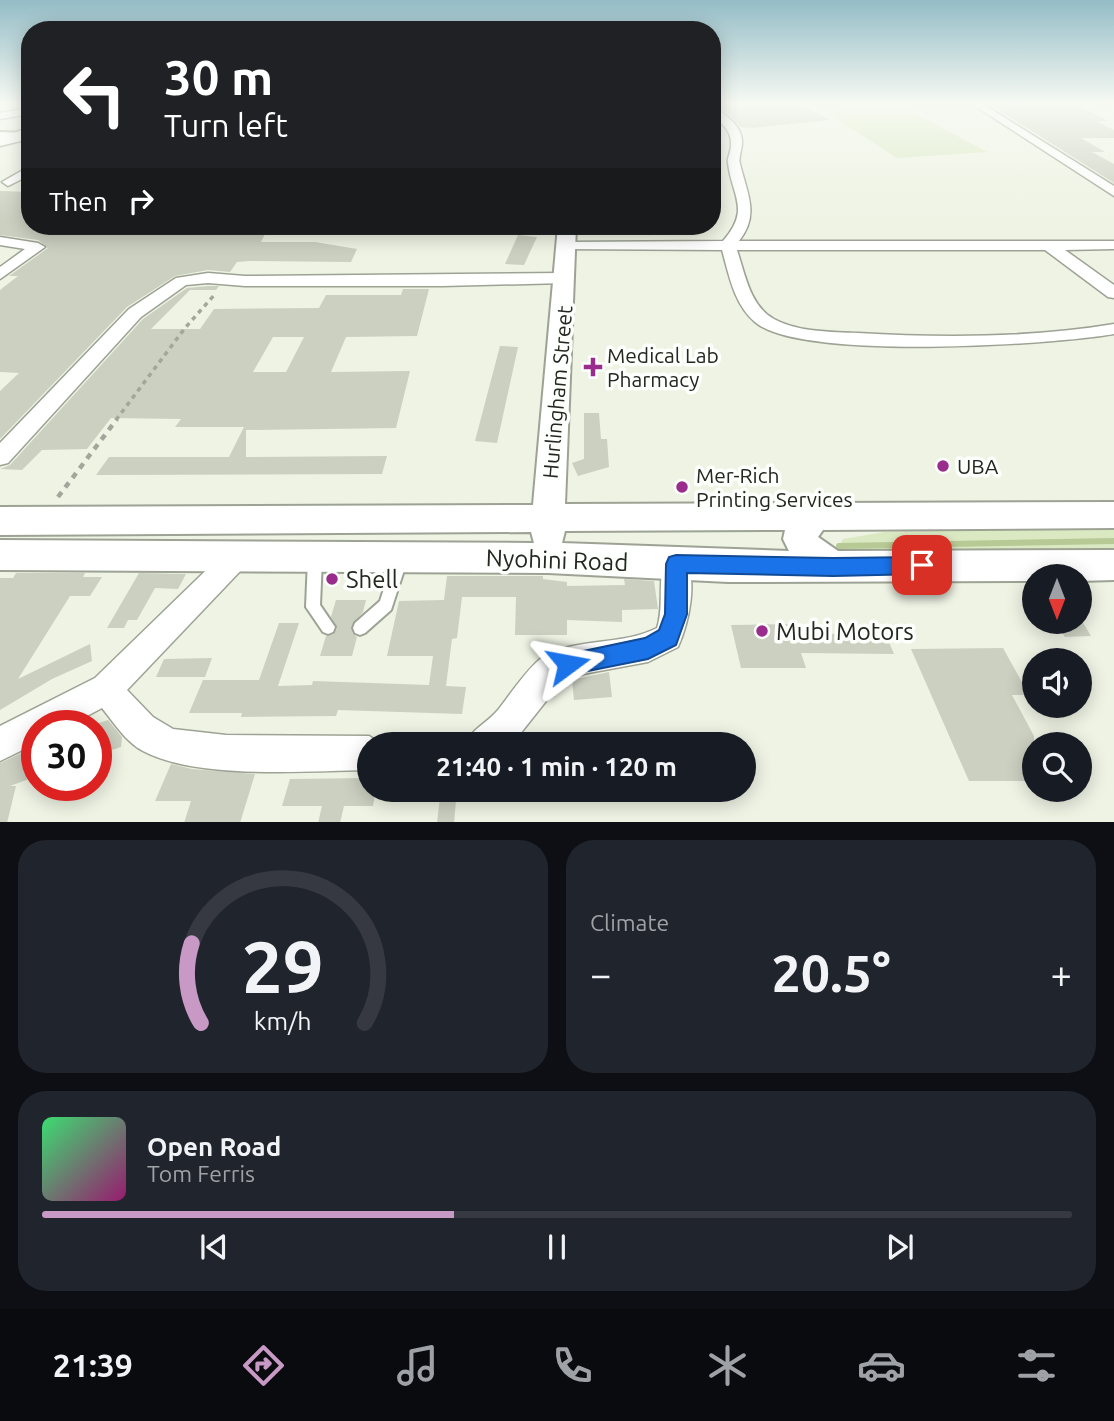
<!DOCTYPE html>
<html lang="en">
<head>
<meta charset="utf-8">
<style>
	:root { --surface:#171b24; --page:#20242c; --text:#f1f3f6; --muted:#9ea1a6; --line:#363941; --accent:#c999c6 }
	body { margin:0; font-family:Ubuntu,sans-serif; background:var(--page); color:var(--text); height:100vh; display:flex; flex-direction:column; font-size:26px; white-space:nowrap }
	* { box-sizing:border-box; margin:0 }
	p { font-size:23px; color:var(--muted) }
	.icon { flex:none; width:38px; height:38px; fill:none; stroke:currentColor; stroke-width:2; stroke-linecap:round; stroke-linejoin:round }
	.map { position:relative; height:822px; overflow:hidden }
	.details { display:flex; flex-direction:column; gap:18px; padding:18px; background:#0d0f14; flex:1 }
	.details>* { flex:none }
	.top-card { position:absolute; left:21px; top:21px; width:700px; height:214px; border-radius:28px; box-shadow:0 4px 18px #0003; background:#202124; color:#fff; overflow:hidden }
	.needle { width:46px; rotate:180deg }
	.fabs { position:absolute; left:1022px; top:564px; display:grid; gap:14px }
	.fabs a { display:grid; place-items:center; width:70px; height:70px; border-radius:50%; background:var(--surface); box-shadow:0 4px 18px #0003; font-size:35px }
	.speed { position:absolute; left:21px; top:710px; display:flex; gap:14px; font-size:35px; font-weight:700; text-align:center }
	.speed>* { display:grid; place-content:center; width:91px; height:91px; border-radius:50%; background:var(--surface); box-shadow:0 4px 18px #0003; line-height:1 }
	.speed .limit { border:10px solid #d22; background:#fff; color:#111 }
	.pin { position:absolute; display:grid; place-items:center; width:60px; height:60px; color:#fff; margin:-30px; border-radius:14px; box-shadow:0 4px 10px #0006 }
	.me { position:absolute; width:77px; margin:-38px; rotate:77deg; stroke-linejoin:round; filter:drop-shadow(0 0 5px #0008) }
	.turn { display:flex; align-items:center; gap:24px; height:147px; padding:0 28px; font-size:32px }
	.turn .icon { width:91px; height:91px; stroke-width:2.5 }
	.turn b { display:block; font-size:49px; line-height:60px }
	.then { display:flex; align-items:center; height:66px; padding:0 28px; background:#0003; gap:14px; font-size:26px }
	.big { font-size:52px; font-weight:700; line-height:1.1 }
	.details .widget { flex:1; display:flex; flex-direction:column; justify-content:center; gap:10px; min-width:0; padding:0 24px; border-radius:28px; background:var(--page) }
	.details .dial { align-items:center; gap:0 }
	.dial svg { height:182px; overflow:visible; fill:none; stroke:var(--line); stroke-width:7; stroke-linecap:round; text-anchor:middle }
	.dial text { fill:var(--text); stroke:none }
	.song { display:flex; align-items:center; gap:21px }
	.cover { width:84px; height:84px; border-radius:10px; background:linear-gradient(135deg,hsl(140 70% 55%),hsl(320 70% 35%)) }
	.played { height:7px; border-radius:4px; background:linear-gradient(90deg,var(--accent) 40%,var(--line) 40%) }
	.keys { display:flex; justify-content:space-around; direction:ltr }
	.heat { display:flex; justify-content:space-between; align-items:center; font-size:38px; direction:ltr }
	.details .tiles { flex:1; display:grid; gap:18px; grid-template-columns:1fr 1fr }
	.widget:last-child { grid-column:span 2 }
	.trip { position:absolute; left:357px; top:732px; width:399px; height:70px; border-radius:35px; background:var(--surface); box-shadow:0 4px 18px #0003; font-weight:700; line-height:70px; text-align:center }
	.tab-bar { display:flex; height:112px; justify-content:space-around; align-items:center; background:#090b0e; color:var(--muted) }
	.tab-bar .icon { width:49px; height:49px }
	.tab-bar .selected { color:var(--accent) }
	.tab-bar b { font-size:32px; color:var(--text) }
	.map>svg:first-child { display:block }
	.green { fill:#dbe9c3 }
	.lines { fill:none; stroke-linecap:round; stroke-linejoin:round }
	.stream { stroke:#b7c994; stroke-width:6 }
	.building { fill:#cbd0c1; fill-rule:evenodd }
	.lane-casing { stroke:#9da394; stroke-width:4 }
	.street-casing { stroke:#9da394; stroke-width:3 }
	.secondary-casing { stroke:#9da394; stroke-width:4 }
	.path-far1 { stroke:#a2a69b; stroke-width:3.5; stroke-dasharray:4.5 4.5; stroke-linecap:butt }
	.path { stroke:#a2a69b; stroke-width:4.5; stroke-dasharray:6 6; stroke-linecap:butt }
	.lane { fill:#fff; fill-rule:evenodd }
	.street { fill:#fff; fill-rule:evenodd }
	.secondary { fill:#fff; fill-rule:evenodd }
	.route { fill:#1a73e8; stroke:#114b97; stroke-width:2 }
	.poi-dot { fill:#992c8c; stroke:#fdfffc; stroke-width:2.5 }
	.labels { text-anchor:middle; dominant-baseline:central; stroke-width:7; stroke-linejoin:round; paint-order:stroke }
	.poi-label { font-size:21px; fill:#242620; stroke:#fdfffc; text-anchor:start }
	.street-label { font-size:21px; fill:#242620; stroke:#fdfffc }
	.near-street-label { font-size:24px; fill:#242620; stroke:#fdfffc }
	.near-poi-label { font-size:24px; fill:#242620; stroke:#fdfffc; text-anchor:start }
</style>
</head>
<body>
<div class="map">
<svg width="1114" height="823" viewBox="0 0 1114 823">
	<rect width="100%" height="100%" fill="#eef3e4"/>
	<!-- green -->
	<g class="green">
		<path d="M903,107l84,45 -90,6 -72,-47z"/>
		<path d="M1114,527v28l-271,-3 -4,-6 4,-7 41,-7z"/>
	</g>
	<g class="lines">
		<!-- stream -->
		<path class="stream" d="M839,546l275,-5"/>
	</g>
	<!-- building -->
	<g class="building">
		<path d="M712,104h89l29,16 -78,8 -12,-1 -11,-12z"/>
		<path d="M989,104h87l32,17h-12l18,9v8h-33l24,14h-13l22,12v19z"/>
		<path d="M0,191l30,1v34h198l38,6 -5,10h54l42,7 -6,13 -101,-1 -13,1 -7,10 -22,-2 -33,6 -48,31 -127,132v-48l19,-18 -19,-1v-82l18,-14h-9l39,-28 -10,-8 -38,-5z"/>
		<path d="M518,235l19,2 -13,28 -19,-1z"/>
		<path d="M208,286h11l-3,4h-26l-39,39h49l14,-20 105,-1 7,-13h75l2,-6h26l-12,47 -71,1 -15,35 79,-1 -14,57 -150,2v27l141,-1 -5,18 -286,1 13,-18h120l15,-30h-69l6,-8 -70,-1 -24,31 -45,1 -20,20 -22,-1 10,-4 133,-146 44,-31zM273,337h31l-18,35h-33z"/>
		<path d="M500,346l18,1 -21,96 -22,-2z"/>
		<path d="M584,413h15l2,26h6l2,28 -31,9 -6,-13 12,-4z"/>
		<path d="M16,573h69l-2,4h19l-12,19h-20l-52,83 72,-35 2,17 -40,18 -52,31v-132h13z"/>
		<path d="M139,573l47,1 -8,15 -23,-1 -18,32h-9l-4,8h-17z"/>
		<path d="M447,576h96v3l24,3v4l58,-1 -1,-6 30,2 4,28 -36,1v12l-55,-2v15h-52l1,-38h-54l-5,41 -5,1 -6,47 20,1 -4,27 -124,-4 -2,6 -95,1 1,-4h-53l14,-33h56l20,-57h20l-21,63 34,-1 1,-4 116,4 4,-29h-46l12,-55 45,-1z"/>
		<path d="M336,600h30l-3,12 -12,15 2,7 4,3 -5,19h-32l6,-20 8,-2 3,-6 -6,-11z"/>
		<path d="M1055,621h27l9,15 -26,1z"/>
		<path d="M792,624l3,9 91,2 8,19 -93,-1 5,15h-65l-10,-43z"/>
		<path d="M1003,648l26,47h-17l22,41v45h-65l-58,-132z"/>
		<path d="M212,658l-7,19h-49l8,-18z"/>
		<path d="M609,672l3,25 -38,3 -2,-20z"/>
		<path d="M108,720l14,17 -1,10 -25,8v-31z"/>
		<path d="M37,746v30l-27,10h6l-9,37h-7v-60z"/>
		<path d="M171,764l21,5 63,5 -15,49h-56l7,-22h-36z"/>
		<path d="M369,778v11h7l-3,17h-29l-4,17h-22l4,-17h-40l8,-27z"/>
		<path d="M441,789h16l-3,34h-17z"/>
	</g>
	<g class="lines">
		<defs>
			<g id="lane">
				<path d="M30,127v4l-20,7 -3,-2z"/>
				<path d="M315,553l5,2 2,4 -2,46 15,22 -2,5 -5,2 -5,-2 -17,-25 2,-48 2,-4z"/>
				<path d="M400,555l5,2 2,4 -16,49 -26,23 -5,2 -5,-2 -2,-5 2,-5 25,-22 13,-40 2,-4z"/>
			</g>
			<g id="street">
				<path d="M972,104h11l131,82v10z"/>
				<path d="M30,108v6l-30,5v-6z"/>
				<path d="M712,108c14,6 31,19 30,35 0,7 -4,15 -2,21 7,29 20,51 -1,77h375v8l-49,1 49,35v13l-6,-1 -63,-47h-308c8,24 13,56 37,69 23,13 58,13 84,14 85,5 172,5 256,-9v10c-63,11 -314,27 -359,-12 -21,-18 -26,-47 -33,-72l-161,-1 -2,-3 2,-3 5,-1 157,-1c28,-32 9,-44 5,-78 -1,-3 1,-8 2,-11 4,-18 -4,-26 -18,-36z"/>
				<path d="M25,134l5,2 -1,3 -29,7v-6z"/>
				<path d="M30,166v9l-22,11 -6,-4z"/>
				<path d="M0,237l38,6 7,4 -45,32v-12l25,-18 -25,-4z"/>
				<path d="M208,273l37,3 320,-3 8,5 -8,5 -123,3h-197l-37,-3 -22,2 -45,32 -133,146 -8,2v-22l129,-134 47,-31z"/>
				<path d="M237,546l9,3 4,8 -4,8 -119,125 26,27 20,12 53,6 143,1 13,8h-13v26c-62,1 -171,10 -226,-19 -17,-9 -29,-28 -41,-43l-34,18h-31v17l-37,18v-35l95,-48 133,-129z"/>
				<path d="M676,552l9,4c13,25 4,66 -7,91l-30,15 -65,12 -21,7 -50,63h-47c7,-15 22,-21 33,-34 11,-14 31,-44 45,-53 35,-20 79,-11 114,-29 8,-23 -1,-51 10,-72z"/>
			</g>
			<g id="secondary">
				<path d="M0,132l30,1v8l-30,-1z"/>
				<path d="M558,226h18l-11,278 549,-2v26l-291,2 -5,7 20,14 276,-1v30l-34,1v-5h-46v5l-306,1 -180,-9 -548,-3v-30l534,3 -3,-11 -531,3v-28l533,-2zM785,530l-2,9 6,12 -227,-8 3,-12z"/>
			</g>
		</defs>
		<!-- lane casing -->
		<use href="#lane" class="lane-casing"/>
		<!-- street casing -->
		<use href="#street" class="street-casing"/>
		<!-- secondary casing -->
		<use href="#secondary" class="secondary-casing"/>
		<!-- path-far1 -->
		<path class="path-far1" d="M116,420l69,-92 31,-35"/>
		<!-- path -->
		<path class="path" d="M58,497l59,-78"/>
		<!-- lane -->
		<use href="#lane" class="lane"/>
		<!-- street -->
		<use href="#street" class="street"/>
		<!-- secondary -->
		<use href="#secondary" class="secondary"/>
	</g>
	<!-- sky -->
	<linearGradient id="sky" x2="0" y2="1"><stop stop-color="#94bcc6"/><stop offset="0.47" stop-color="#f7faf3"/><stop offset="1" stop-color="#f7faf3" stop-opacity="0"/></linearGradient>
	<rect width="1114" height="220" fill="url(#sky)"/>
	<!-- route -->
	<path class="route" d="M676,555l157,3 89,-1 7,2 3,6 -3,7 -7,2 -89,2 -146,-3v41l-11,31 -28,14 -80,16 -8,-3 -4,-8 4,-8 85,-18 14,-8 6,-16 1,-50 3,-7z"/>
	<!-- markers -->
	<g class="poi-dot">
		<path d="M589.5 356.5h7v7h7v7h-7v7h-7v-7h-7v-7h7z"/>
		<circle cx="943" cy="466" r="7"/>
		<circle cx="682" cy="487" r="7"/>
		<circle cx="332" cy="579" r="7"/>
		<circle cx="762" cy="631" r="7"/>
	</g>
	<g class="labels">
		<!-- poi labels -->
		<g class="poi-label">
			<text x="607" y="355">Medical Lab<tspan x="607" dy="24">Pharmacy</tspan></text>
			<text x="957" y="466">UBA</text>
			<text x="696" y="475">Mer-Rich<tspan x="696" dy="24">Printing Services</tspan></text>
		</g>
		<!-- street labels -->
		<g class="street-label">
			<text transform="translate(557 392) rotate(-85)">Hurlingham Street</text>
		</g>
		<!-- near-street labels -->
		<g class="near-street-label">
			<text transform="translate(557 560) rotate(2)">Nyohini Road</text>
		</g>
		<!-- near-poi labels -->
		<g class="near-poi-label">
			<text x="346" y="579">Shell</text>
			<text x="776" y="631">Mubi Motors</text>
		</g>
	</g>
</svg>
<div class="fabs">
<a><svg class="needle" viewBox="-14 -14 28 28"><path d="M0-13l5 13h-10z" fill="#e53935"/><path d="M0 13l5-13h-10z" fill="#9ea1a6"/></svg></a>
<a><svg class="icon" aria-label="sound" viewBox="0 0 24 24"><path d="M4 9h4l5-4v14l-5-4H4zM17 9q2 3 0 6"/></svg></a>
<a><svg class="icon" aria-label="search" viewBox="0 0 24 24"><circle cx="10" cy="10" r="6"/><path d="M15 15l6 6"/></svg></a>
</div>
<div class="speed"><div class="limit">30</div></div>
<div class="pin" style="left:922px;top:565px;background:#d93025"><svg class="icon" aria-label="arrive" viewBox="0 0 24 24"><path d="M6 21V4h12l-3 4 3 4H6"/></svg></div>
<svg class="me" style="left:568px;top:664px" viewBox="-20 -20 40 40"><path d="M0-17L14 15 0 8-14 15z" fill="#1a73e8" stroke="#fff" stroke-width="4"/></svg>
<div class="trip">21:40 · 1 min · 120 m</div>
<div class="top-card">
<div class="turn"><svg class="icon" aria-label="left" viewBox="0 0 24 24"><path d="M17 20v-9H6M10 6l-5 5 5 5"/></svg><div><b>30 m</b>Turn left</div></div>
<div class="then">Then<svg class="icon" aria-label="right" viewBox="0 0 24 24"><path d="M7 20v-9h11M14 6l5 5-5 5"/></svg></div>
</div>
</div>
<section class="details">
<div class="tiles">
<div class="widget dial"><svg viewBox="0 0 100 80">
<path d="M14 69A42 42 0 1 1 86 69"/>
<path d="M14 69A42 42 0 0 1 10 34" stroke="#c999c6"/>
<text x="50" y="56" font-size="32" font-weight="700">29</text>
<text x="50" y="72" font-size="11">km/h</text>
</svg></div>
<div class="widget"><p>Climate</p>
<div class="heat"><a>−</a><b class="big">20.5°</b><a>+</a></div>
</div>
<div class="widget">
<div class="song"><i class="cover"></i><div><b>Open Road</b><p>Tom Ferris</p></div></div>
<div class="played"></div>
<div class="keys"><svg class="icon" aria-label="previous" viewBox="0 0 24 24"><path d="M18 5L8 12l10 7zM5 5v14"/></svg><svg class="icon" aria-label="pause" viewBox="0 0 24 24"><path d="M8 5v14M16 5v14"/></svg><svg class="icon" aria-label="next" viewBox="0 0 24 24"><path d="M6 5l10 7-10 7zM19 5v14"/></svg></div>
</div>
</div>
</section>
<nav class="tab-bar">
<b>21:39</b>
<svg class="icon selected" aria-label="directions" viewBox="0 0 24 24"><path d="M12 3l9 9-9 9-9-9zM9 14v-3h6M13 9l2 2-2 2"/></svg>
<svg class="icon" aria-label="music" viewBox="0 0 24 24"><path d="M9 18V5l10-2v13"/><circle cx="6" cy="18" r="3"/><circle cx="16" cy="16" r="3"/></svg>
<svg class="icon" aria-label="phone" viewBox="0 0 24 24"><path d="M5 4h4l2 5-3 2q2 4 5 5l2-3 5 2v4C11 20 4 13 5 4z"/></svg>
<svg class="icon" aria-label="climate" viewBox="0 0 24 24"><path d="M12 3v18M4 7l16 10M4 17L20 7"/></svg>
<svg class="icon" aria-label="car" viewBox="0 0 24 24"><path d="M5 17H2v-5l4-1 3-4h7l3 4 3 1v5h-3M9 17h6M6 11h13"/><circle cx="7" cy="17" r="2"/><circle cx="17" cy="17" r="2"/></svg>
<svg class="icon" aria-label="filters" viewBox="0 0 24 24"><path d="M4 7h16M4 17h16"/><circle cx="9" cy="7" r="2"/><circle cx="15" cy="17" r="2"/></svg>
</nav>
</body>
</html>
